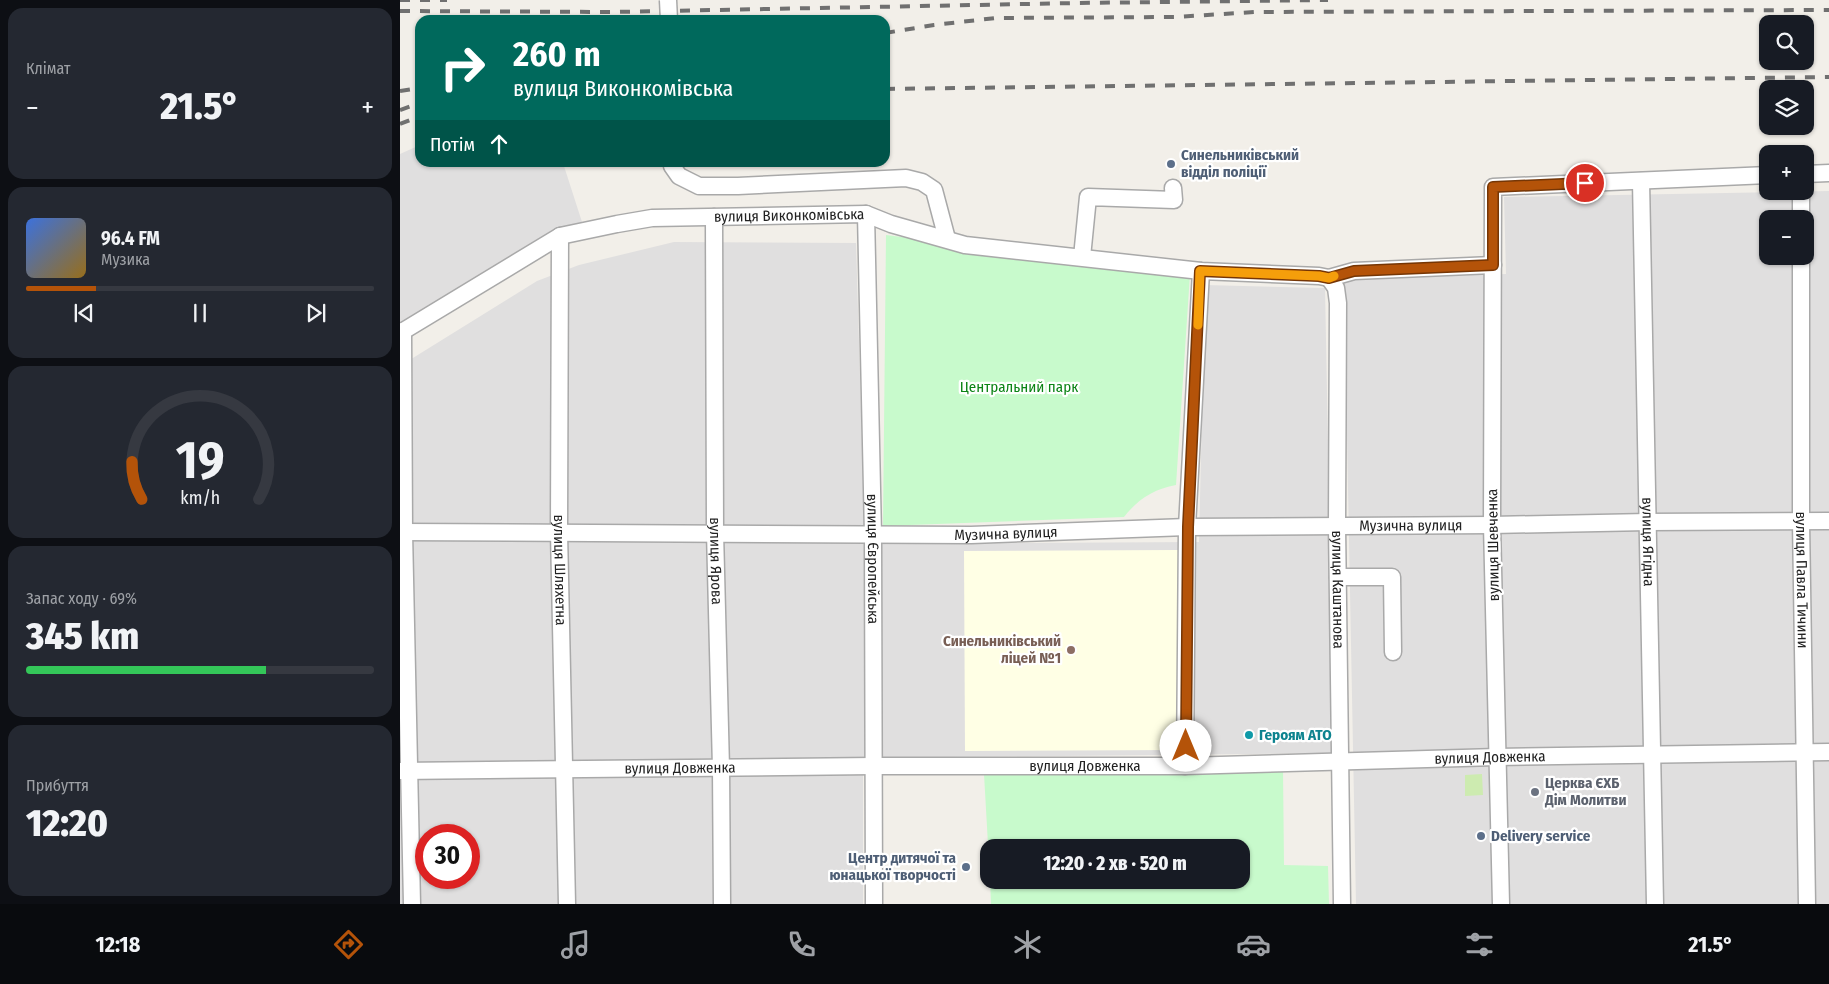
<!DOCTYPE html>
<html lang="uk">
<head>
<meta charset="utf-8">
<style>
	:root { --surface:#171b24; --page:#242831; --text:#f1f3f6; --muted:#9ea1a6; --line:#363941; --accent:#b45309 }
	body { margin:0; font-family:"Fira Sans Condensed",sans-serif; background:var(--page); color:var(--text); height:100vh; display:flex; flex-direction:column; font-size:19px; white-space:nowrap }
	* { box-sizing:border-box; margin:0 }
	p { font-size:16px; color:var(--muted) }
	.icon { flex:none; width:28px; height:28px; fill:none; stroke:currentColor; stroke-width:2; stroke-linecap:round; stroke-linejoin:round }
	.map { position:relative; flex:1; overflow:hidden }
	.panel { display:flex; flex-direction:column; gap:8px; padding:8px; background:#0d0f14; width:400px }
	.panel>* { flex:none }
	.top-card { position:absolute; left:15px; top:15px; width:475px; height:152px; border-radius:15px; box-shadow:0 1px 4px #0004; background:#00695c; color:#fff; overflow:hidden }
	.tools { position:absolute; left:1359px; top:15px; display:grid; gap:10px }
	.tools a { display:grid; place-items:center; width:55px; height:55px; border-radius:10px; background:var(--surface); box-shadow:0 1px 4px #0004; font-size:25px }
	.speed { position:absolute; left:15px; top:824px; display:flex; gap:10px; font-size:25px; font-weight:700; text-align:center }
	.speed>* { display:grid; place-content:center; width:65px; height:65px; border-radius:50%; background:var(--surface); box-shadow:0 1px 4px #0004; line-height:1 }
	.speed .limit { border:8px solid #d22; background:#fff; color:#111 }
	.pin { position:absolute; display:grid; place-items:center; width:42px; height:42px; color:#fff; margin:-21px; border:2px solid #fff; border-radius:50%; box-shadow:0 1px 5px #0007 }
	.me { position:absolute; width:55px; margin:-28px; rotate:0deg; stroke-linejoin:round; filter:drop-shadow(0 0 4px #0008) }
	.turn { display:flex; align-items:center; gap:18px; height:105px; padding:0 15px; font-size:22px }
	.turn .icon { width:65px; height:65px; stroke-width:2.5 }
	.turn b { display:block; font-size:35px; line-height:42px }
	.then { display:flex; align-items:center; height:48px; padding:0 15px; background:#0003; gap:10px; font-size:19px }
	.big { font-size:38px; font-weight:800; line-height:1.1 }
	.panel .card { flex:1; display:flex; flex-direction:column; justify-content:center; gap:8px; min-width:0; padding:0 18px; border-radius:15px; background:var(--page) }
	.panel .dial { align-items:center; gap:0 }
	.dial svg { height:130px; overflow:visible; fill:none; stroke:var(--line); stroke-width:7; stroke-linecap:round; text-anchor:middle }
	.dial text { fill:var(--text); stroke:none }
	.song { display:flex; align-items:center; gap:15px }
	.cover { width:60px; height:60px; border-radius:8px; background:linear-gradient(135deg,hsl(220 70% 55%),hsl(40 70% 35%)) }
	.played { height:5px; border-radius:2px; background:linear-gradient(90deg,var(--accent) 20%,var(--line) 20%) }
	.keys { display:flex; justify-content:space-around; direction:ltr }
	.heat { display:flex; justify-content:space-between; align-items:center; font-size:28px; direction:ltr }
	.charge { height:8px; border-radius:4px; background:linear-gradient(90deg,#34c759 69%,var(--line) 0) }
	.trip { position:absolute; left:580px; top:839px; width:270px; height:50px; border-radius:15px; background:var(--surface); box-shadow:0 1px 4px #0004; font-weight:800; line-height:50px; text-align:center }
	.menu { display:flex; height:80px; justify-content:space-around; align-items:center; background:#090b0e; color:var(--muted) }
	.menu .icon { width:35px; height:35px }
	.menu .active { color:var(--accent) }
	.menu b { font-size:22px; color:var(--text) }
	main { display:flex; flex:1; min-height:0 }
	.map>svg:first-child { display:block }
	.residential { fill:#e0dfdf; fill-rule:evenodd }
	.education { fill:#ffffe5 }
	.grass { fill:#cdebb0 }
	.park { fill:#c8facc }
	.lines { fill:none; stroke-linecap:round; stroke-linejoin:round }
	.minor-casing { stroke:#a9a9a9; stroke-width:19 }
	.minor { stroke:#fff; stroke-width:16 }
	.rail { stroke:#707070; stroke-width:4; stroke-dasharray:10 10; stroke-linecap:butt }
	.minor-bridge-casing { stroke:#a9a9a9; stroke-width:19; stroke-linecap:butt }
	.minor-bridge { stroke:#fff; stroke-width:16 }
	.route-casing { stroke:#753606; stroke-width:12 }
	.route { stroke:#b45309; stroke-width:9 }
	.slow { stroke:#f59e0b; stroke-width:9 }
	.service-dot { fill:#5c6f8a; stroke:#fff; stroke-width:2 }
	.education-dot { fill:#8d6e63; stroke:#fff; stroke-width:2 }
	.culture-dot { fill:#0f9aa8; stroke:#fff; stroke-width:2 }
	.worship-dot { fill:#6b7280; stroke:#fff; stroke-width:2 }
	.labels { text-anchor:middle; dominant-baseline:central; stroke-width:4.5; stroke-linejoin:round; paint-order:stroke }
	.service-label { font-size:15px; font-weight:bold; fill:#4e5e75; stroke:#fff; text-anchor:start }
	.street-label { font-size:15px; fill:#222; stroke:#fff }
	.park-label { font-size:15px; fill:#0c8416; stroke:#fff }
	.education-label { font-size:15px; font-weight:bold; fill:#785e54; stroke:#fff; text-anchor:end }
	.culture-label { font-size:15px; font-weight:bold; fill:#0d838f; stroke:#fff; text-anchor:start }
	.worship-label { font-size:15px; font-weight:bold; fill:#5b616d; stroke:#fff; text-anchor:start }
</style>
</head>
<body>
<main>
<section class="panel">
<div class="card"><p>Клімат</p>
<div class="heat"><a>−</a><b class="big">21.5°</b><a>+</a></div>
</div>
<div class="card">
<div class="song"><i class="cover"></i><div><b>96.4 FM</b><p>Музика</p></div></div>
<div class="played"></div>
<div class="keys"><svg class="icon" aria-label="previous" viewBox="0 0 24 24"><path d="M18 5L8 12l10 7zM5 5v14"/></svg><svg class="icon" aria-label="pause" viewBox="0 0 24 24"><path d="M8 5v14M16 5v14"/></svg><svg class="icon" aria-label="next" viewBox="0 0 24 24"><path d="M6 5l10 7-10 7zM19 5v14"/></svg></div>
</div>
<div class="card dial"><svg viewBox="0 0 100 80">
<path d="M14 69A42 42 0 1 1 86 69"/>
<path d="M14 69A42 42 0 0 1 8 46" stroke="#b45309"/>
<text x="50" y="56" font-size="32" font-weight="700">19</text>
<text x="50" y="72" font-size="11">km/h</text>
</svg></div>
<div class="card"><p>Запас ходу · 69%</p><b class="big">345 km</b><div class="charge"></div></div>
<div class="card"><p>Прибуття</p><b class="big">12:20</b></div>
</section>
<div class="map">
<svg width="1429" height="904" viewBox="0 0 1429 904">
	<rect width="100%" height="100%" fill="#f2efe9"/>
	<!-- residential -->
	<g class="residential">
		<path d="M20,145v17l143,1 19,59 -182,106v-174z"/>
		<path d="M1429,191v713h-473l-12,-625 162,-5 -2,-77zM1368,219h37v37h-37z"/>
		<path d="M274,242l182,1 9,301 334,-2 6,-257 120,3 9,465 -471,5v146h-463v-538l137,-85 42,-16zM26,835h43v43h-43z"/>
	</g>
	<!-- education -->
	<path class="education" d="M778,550l1,200 -214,1 -1,-200z"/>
	<!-- grass -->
	<path class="grass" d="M1082,774l1,21 -18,1v-21z"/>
	<!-- park -->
	<g class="park">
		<path d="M486,235l304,39 -14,211c-22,4 -38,14 -52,32l-241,9z"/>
		<path d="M883,769l1,96 44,1 1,38h-338l-1,-24h251v-32h-252v14l-5,-88z"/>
	</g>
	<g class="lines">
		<defs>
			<g id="minor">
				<path d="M272,162v4l7,10 20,10h39l168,-8 16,4 12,8 13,49"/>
				<path d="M1405,174l24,-1"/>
				<path id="s1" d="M1241,181l14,723"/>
				<path d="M1401,191v28"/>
				<path id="s2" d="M466,214l7,321 1,369"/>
				<path id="s3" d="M314,217l1,315 6,236 1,136"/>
				<path id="s4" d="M160,236l-1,296 8,372"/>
				<path id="s5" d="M1401,256v266l6,382"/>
				<path d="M682,257l6,-60 86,3 -1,-12"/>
				<path id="s6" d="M929,278l7,10 2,15 -1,223 5,378"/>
				<path d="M3,331l1,201 8,372"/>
				<path id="s7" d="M0,333l160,-97 57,-12 35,-6 214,-4 25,10 74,21 236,26 118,5 10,2 25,-7 139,-6"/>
				<path id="s8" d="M0,532l571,3 216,-8 305,-2 156,-3 181,-1"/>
				<path d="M938,577h54l1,75"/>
				<path d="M785,766l2,-239 14,-256"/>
				<path id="s9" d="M0,771l473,-5h312l312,-9 332,-5"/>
				<path d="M1101,904l-9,-379 1,-338 275,-12"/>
			</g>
		</defs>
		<!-- minor casing -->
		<use href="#minor" class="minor-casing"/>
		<!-- minor -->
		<use href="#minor" class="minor"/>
		<!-- rail -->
		<g class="rail">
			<path d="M0,0h47"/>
			<path d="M0,11l212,1 466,-9 250,-3"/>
			<path d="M485,33l49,-8 62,-7 178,-1 81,-5 574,-2"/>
			<path d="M485,89l944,-12"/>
			<path d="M0,91l20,-3"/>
			<path d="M0,110l20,-7"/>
			<path d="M0,124l20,-8"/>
		</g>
		<defs>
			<path id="minor-bridge" d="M268,0l1,20"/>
		</defs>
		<!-- minor-bridge casing -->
		<use href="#minor-bridge" class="minor-bridge-casing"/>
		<!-- minor-bridge -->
		<use href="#minor-bridge" class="minor-bridge"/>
	</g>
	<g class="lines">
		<defs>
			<path id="route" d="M786,746l2,-219 12,-256 119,5 10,2 25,-7 139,-6v-78l92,-4"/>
		</defs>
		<!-- route casing -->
		<use href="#route" class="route-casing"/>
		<!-- route -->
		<use href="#route" class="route"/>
		<!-- slow -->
		<path class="slow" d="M798,325l2,-54 119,5 10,2 5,-2"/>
	</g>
	<!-- markers -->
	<g class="service-dot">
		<circle cx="771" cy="164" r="5"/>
		<circle cx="1081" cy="836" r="5"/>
		<circle cx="566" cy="867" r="5"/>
	</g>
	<circle class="education-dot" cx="671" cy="650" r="5"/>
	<circle class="culture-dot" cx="849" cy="735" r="5"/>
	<circle class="worship-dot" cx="1135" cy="792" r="5"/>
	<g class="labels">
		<!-- service labels -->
		<g class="service-label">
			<text x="781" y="155">Синельниківський<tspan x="781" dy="17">відділ поліції</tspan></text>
			<text x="1091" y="836">Delivery service</text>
			<text x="556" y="858" text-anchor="end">Центр дитячої та<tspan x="556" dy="17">юнацької творчості</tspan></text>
		</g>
		<!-- street labels -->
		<g class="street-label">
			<text stroke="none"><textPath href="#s7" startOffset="418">вулиця Виконкомівська</textPath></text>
			<text stroke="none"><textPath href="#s8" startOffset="1011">Музична вулиця</textPath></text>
			<text stroke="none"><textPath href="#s8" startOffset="606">Музична вулиця</textPath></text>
			<text stroke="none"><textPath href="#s1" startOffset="361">вулиця Ягідна</textPath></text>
			<text transform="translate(1093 545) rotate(-91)">вулиця Шевченка</text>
			<text stroke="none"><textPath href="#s2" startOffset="345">вулиця Європейська</textPath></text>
			<text stroke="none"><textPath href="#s3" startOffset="344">вулиця Ярова</textPath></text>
			<text stroke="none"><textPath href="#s4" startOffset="334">вулиця Шляхетна</textPath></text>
			<text stroke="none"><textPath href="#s5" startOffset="324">вулиця Павла Тичини</textPath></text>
			<text stroke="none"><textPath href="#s6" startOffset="314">вулиця Каштанова</textPath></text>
			<text stroke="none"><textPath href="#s9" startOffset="1090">вулиця Довженка</textPath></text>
			<text stroke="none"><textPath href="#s9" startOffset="685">вулиця Довженка</textPath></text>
			<text stroke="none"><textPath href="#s9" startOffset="280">вулиця Довженка</textPath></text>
		</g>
		<!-- park labels -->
		<g class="park-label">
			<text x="619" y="387">Центральний парк</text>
		</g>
		<!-- education labels -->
		<g class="education-label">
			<text x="661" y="641">Синельниківський<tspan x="661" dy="17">ліцей №1</tspan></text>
		</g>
		<!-- culture labels -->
		<g class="culture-label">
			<text x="859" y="735">Героям АТО</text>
		</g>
		<!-- worship labels -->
		<g class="worship-label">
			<text x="1145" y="783">Церква ЄХБ<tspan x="1145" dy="17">Дім Молитви</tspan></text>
		</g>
	</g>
</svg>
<div class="tools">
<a><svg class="icon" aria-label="search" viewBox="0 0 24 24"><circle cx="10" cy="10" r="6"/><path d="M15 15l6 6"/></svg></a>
<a><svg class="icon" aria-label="layers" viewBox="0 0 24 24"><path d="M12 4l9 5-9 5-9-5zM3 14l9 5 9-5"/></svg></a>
<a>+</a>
<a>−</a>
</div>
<div class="speed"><div class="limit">30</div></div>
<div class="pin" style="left:1185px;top:183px;background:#d93025"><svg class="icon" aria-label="arrive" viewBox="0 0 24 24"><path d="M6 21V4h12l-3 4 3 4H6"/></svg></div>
<svg class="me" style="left:786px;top:746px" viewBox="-20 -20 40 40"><circle r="19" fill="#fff"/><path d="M0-13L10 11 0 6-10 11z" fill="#b45309"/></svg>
<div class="trip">12:20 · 2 хв · 520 m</div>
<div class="top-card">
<div class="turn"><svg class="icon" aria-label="right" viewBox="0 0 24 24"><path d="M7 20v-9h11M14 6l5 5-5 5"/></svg><div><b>260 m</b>вулиця Виконкомівська</div></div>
<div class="then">Потім<svg class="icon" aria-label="ahead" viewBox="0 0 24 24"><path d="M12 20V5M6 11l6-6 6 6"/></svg></div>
</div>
</div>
</main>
<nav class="menu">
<b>12:18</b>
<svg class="icon active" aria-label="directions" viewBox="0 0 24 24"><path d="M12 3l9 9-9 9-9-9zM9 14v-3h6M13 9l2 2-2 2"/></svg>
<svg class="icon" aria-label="music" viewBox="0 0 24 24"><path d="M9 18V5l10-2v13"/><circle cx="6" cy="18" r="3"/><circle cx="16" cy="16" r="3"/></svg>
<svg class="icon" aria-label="phone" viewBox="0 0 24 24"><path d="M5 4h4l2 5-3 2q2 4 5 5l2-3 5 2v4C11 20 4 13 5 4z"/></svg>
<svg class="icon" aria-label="climate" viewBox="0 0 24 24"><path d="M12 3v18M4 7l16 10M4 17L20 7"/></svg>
<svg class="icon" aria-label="car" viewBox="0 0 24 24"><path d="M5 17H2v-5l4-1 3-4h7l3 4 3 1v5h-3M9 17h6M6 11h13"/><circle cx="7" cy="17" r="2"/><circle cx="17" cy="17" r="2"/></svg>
<svg class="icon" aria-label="filters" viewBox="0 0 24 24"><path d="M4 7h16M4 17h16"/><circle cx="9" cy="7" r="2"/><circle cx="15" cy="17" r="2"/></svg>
<b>21.5°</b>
</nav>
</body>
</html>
